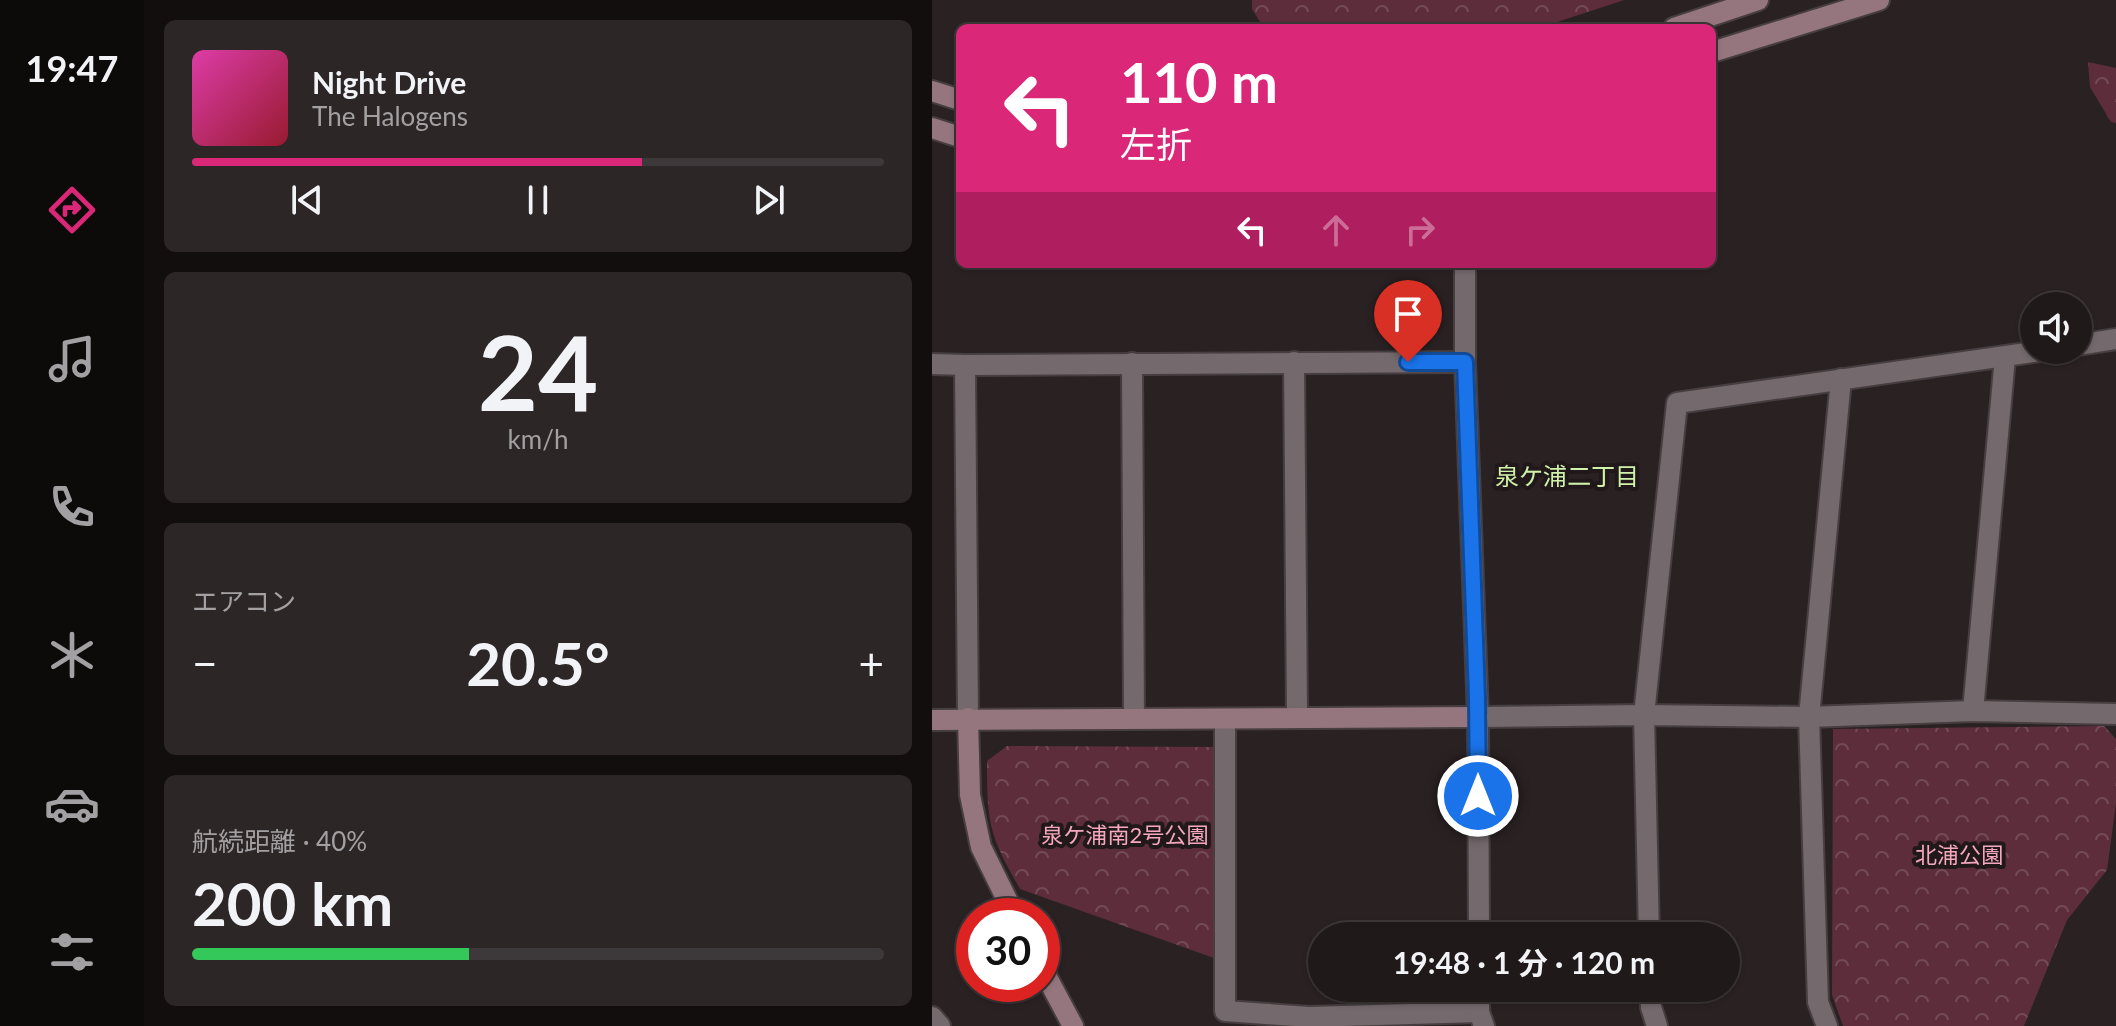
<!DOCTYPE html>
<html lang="ja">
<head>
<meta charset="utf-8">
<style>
	:root { --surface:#20191a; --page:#2d2627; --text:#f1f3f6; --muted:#a2a0a2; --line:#3d3839; --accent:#db2777 }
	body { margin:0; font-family:Lato,"Noto Sans JP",sans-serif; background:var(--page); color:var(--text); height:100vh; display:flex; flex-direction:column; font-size:30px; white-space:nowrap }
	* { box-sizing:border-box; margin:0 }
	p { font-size:26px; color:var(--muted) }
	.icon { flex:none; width:44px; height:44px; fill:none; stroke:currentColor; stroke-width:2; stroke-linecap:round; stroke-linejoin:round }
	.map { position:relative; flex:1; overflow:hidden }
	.side { display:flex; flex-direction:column; gap:20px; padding:20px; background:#120e0e; width:788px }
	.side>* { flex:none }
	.guide { position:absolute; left:24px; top:24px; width:760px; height:244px; border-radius:12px; box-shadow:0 2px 6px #0004,0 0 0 2px var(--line); background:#db2777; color:#fff; overflow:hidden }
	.buttons { position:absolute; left:1088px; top:292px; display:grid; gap:16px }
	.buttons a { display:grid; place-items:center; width:72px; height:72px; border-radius:50%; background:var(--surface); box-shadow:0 2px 6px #0004,0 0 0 2px var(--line); font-size:40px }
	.speed { position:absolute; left:24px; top:898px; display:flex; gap:16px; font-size:40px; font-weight:700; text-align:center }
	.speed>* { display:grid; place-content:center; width:104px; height:104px; border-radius:50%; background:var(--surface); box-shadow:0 2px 6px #0004,0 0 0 2px var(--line); line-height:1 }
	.speed .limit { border:12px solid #d22; background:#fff; color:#111 }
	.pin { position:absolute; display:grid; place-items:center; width:68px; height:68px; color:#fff; margin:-82px -34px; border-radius:50% 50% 50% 0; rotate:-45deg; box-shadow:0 0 8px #0007 }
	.pin .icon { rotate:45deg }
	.me { position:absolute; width:88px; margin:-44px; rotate:0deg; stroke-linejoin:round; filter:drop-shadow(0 0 6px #0008) }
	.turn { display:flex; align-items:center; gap:28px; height:168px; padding:0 32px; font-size:36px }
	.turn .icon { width:104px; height:104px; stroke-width:2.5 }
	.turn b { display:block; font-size:56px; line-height:68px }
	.lanes { display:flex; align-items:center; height:76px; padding:0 32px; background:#0003; justify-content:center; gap:40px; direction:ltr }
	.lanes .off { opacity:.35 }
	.big { font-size:60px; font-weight:700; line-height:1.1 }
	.side .widget { flex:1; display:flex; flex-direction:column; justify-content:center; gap:12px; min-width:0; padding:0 28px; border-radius:12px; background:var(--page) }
	.side .dial { align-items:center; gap:0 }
	.dial b { font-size:104px; line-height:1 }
	.song { display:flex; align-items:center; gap:24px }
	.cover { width:96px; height:96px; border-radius:12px; background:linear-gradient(135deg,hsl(320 70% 55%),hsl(350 70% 35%)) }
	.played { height:8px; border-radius:4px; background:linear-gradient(90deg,var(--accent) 65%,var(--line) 65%) }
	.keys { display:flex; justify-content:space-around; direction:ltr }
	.heat { display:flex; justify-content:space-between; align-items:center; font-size:44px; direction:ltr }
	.charge { height:12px; border-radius:6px; background:linear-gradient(90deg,#34c759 40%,var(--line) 0) }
	.trip { position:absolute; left:376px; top:922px; width:432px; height:80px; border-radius:40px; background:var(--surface); box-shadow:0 2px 6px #0004,0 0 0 2px var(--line); font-weight:700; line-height:80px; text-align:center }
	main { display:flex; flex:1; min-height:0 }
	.dock { display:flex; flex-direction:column; width:144px; justify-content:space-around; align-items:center; background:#0d0a0a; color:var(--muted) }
	.dock .icon { width:56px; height:56px }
	.dock .selected { color:var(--accent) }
	.dock b { font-size:36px; color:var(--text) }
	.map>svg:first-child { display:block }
	.forest { fill:url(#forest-crowns) }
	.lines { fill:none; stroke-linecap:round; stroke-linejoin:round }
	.street-casing { stroke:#463e40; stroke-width:24 }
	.secondary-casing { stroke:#463e40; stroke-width:24 }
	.street { stroke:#74696c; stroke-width:20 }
	.secondary { stroke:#95767f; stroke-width:20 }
	.route-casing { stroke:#114b97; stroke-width:20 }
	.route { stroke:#1a73e8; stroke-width:14 }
	.labels { text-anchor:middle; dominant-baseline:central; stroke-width:8; stroke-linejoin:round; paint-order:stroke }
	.park-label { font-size:22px; fill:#f4a7bd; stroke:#20181a }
	.neighbourhood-label { font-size:24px; fill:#d0f1a9; stroke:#20181a }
</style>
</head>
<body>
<main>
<nav class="dock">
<b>19:47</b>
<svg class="icon selected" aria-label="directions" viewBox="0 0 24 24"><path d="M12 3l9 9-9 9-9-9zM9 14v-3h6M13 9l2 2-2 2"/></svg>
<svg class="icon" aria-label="music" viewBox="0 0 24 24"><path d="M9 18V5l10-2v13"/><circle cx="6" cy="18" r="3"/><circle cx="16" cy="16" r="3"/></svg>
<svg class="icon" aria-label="phone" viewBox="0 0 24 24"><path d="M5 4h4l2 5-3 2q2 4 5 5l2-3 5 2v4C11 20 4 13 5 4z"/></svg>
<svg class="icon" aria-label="climate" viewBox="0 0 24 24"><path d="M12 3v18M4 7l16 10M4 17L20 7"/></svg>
<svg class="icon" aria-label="car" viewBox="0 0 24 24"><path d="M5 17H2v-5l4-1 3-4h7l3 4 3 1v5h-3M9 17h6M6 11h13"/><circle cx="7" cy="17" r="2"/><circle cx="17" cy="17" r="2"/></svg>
<svg class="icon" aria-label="filters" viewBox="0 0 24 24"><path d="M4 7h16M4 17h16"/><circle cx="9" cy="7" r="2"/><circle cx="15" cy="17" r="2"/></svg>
</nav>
<section class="side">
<div class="widget">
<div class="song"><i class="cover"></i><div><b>Night Drive</b><p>The Halogens</p></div></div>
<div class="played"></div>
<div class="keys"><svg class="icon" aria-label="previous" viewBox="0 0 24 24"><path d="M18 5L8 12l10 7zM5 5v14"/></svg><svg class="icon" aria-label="pause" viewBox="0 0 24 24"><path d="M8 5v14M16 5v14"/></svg><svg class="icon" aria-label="next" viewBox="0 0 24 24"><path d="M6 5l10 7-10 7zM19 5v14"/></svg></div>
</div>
<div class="widget dial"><b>24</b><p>km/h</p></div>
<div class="widget"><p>エアコン</p>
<div class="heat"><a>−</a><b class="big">20.5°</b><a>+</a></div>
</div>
<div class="widget"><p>航続距離 · 40%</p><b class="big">200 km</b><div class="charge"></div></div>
</section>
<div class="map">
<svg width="1184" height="1026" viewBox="0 0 1184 1026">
	<defs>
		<pattern id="forest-crowns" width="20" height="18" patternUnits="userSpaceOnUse" patternTransform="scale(2)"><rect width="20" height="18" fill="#5d2d3c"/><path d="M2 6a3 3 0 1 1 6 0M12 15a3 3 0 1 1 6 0" fill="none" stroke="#744b58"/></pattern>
	</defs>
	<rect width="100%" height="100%" fill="#2a2123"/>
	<!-- forest -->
	<g class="forest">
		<path d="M320,0h372l-85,28h-275l-12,-19z"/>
		<path d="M1156,62l28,6v55l-5,-1 -21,-35z"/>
		<path d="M1172,726l12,13v64l-9,67 -40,50 -43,106h-181l-11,-31 1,-266z"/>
		<path d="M75,746l206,1 1,211 -194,-69c-11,-20 -24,-41 -29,-64 -4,-20 -4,-43 -4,-64z"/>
	</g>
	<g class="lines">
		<defs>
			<g id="street">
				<path d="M533,264v98l13,355 1,219"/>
				<path d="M1146,345l38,-6"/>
				<path d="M362,362l3,355"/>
				<path d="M200,363l2,355"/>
				<path d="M0,364l33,1"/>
				<path d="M1041,711l32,-354"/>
				<path d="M546,717l166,-2 165,2 164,-6 143,3"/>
				<path d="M36,718l-3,-353 500,-3"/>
				<path d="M293,719v292l84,6 170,-5"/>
				<path d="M717,936l-5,-221 33,-312 370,-53"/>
				<path d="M547,988v24l5,14"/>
				<path d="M718,988l1,19 6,19"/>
				<path d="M0,1017l8,9"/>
				<path d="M895,1026l-9,-24 -9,-285 32,-338"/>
			</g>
			<g id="secondary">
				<path d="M742,28l84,-28"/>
				<path d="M780,52l167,-52"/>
				<path d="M0,91l28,9"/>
				<path d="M0,128l28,9"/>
				<path d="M36,718l2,77 11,52 34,69"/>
				<path d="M0,720l546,-3"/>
				<path d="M110,968l31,58"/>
			</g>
		</defs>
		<!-- street casing -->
		<use href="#street" class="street-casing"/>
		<!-- secondary casing -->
		<use href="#secondary" class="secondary-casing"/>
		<!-- street -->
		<use href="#street" class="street"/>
		<!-- secondary -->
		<use href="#secondary" class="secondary"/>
	</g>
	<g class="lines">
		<defs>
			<path id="route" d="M476,362h57l12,335 1,99"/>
		</defs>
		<!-- route casing -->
		<use href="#route" class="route-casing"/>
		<!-- route -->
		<use href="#route" class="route"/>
	</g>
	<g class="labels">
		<!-- park labels -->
		<g class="park-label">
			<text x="193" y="834">泉ケ浦南2号公園</text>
			<text x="1027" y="854">北浦公園</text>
		</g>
		<!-- neighbourhood labels -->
		<g class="neighbourhood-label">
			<text x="635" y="475">泉ケ浦二丁目</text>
		</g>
	</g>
</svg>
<div class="buttons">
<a><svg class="icon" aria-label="sound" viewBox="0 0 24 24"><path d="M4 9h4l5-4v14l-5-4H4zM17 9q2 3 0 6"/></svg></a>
</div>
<div class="speed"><div class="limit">30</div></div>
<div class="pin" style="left:476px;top:362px;background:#d93025"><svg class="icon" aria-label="arrive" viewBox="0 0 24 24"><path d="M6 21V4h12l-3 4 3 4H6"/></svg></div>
<svg class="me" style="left:546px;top:796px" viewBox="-20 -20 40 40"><circle r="17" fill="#1a73e8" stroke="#fff" stroke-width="3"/><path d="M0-11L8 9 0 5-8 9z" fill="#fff"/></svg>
<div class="trip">19:48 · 1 分 · 120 m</div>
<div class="guide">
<div class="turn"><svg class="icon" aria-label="left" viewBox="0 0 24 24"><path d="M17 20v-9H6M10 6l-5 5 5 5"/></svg><div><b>110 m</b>左折</div></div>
<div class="lanes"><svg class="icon" aria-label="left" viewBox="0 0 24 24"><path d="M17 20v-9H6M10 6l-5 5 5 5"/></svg><svg class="icon off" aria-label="ahead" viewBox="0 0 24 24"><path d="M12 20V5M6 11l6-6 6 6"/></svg><svg class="icon off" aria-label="right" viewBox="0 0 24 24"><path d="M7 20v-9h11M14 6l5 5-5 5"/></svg></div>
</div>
</div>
</main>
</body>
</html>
